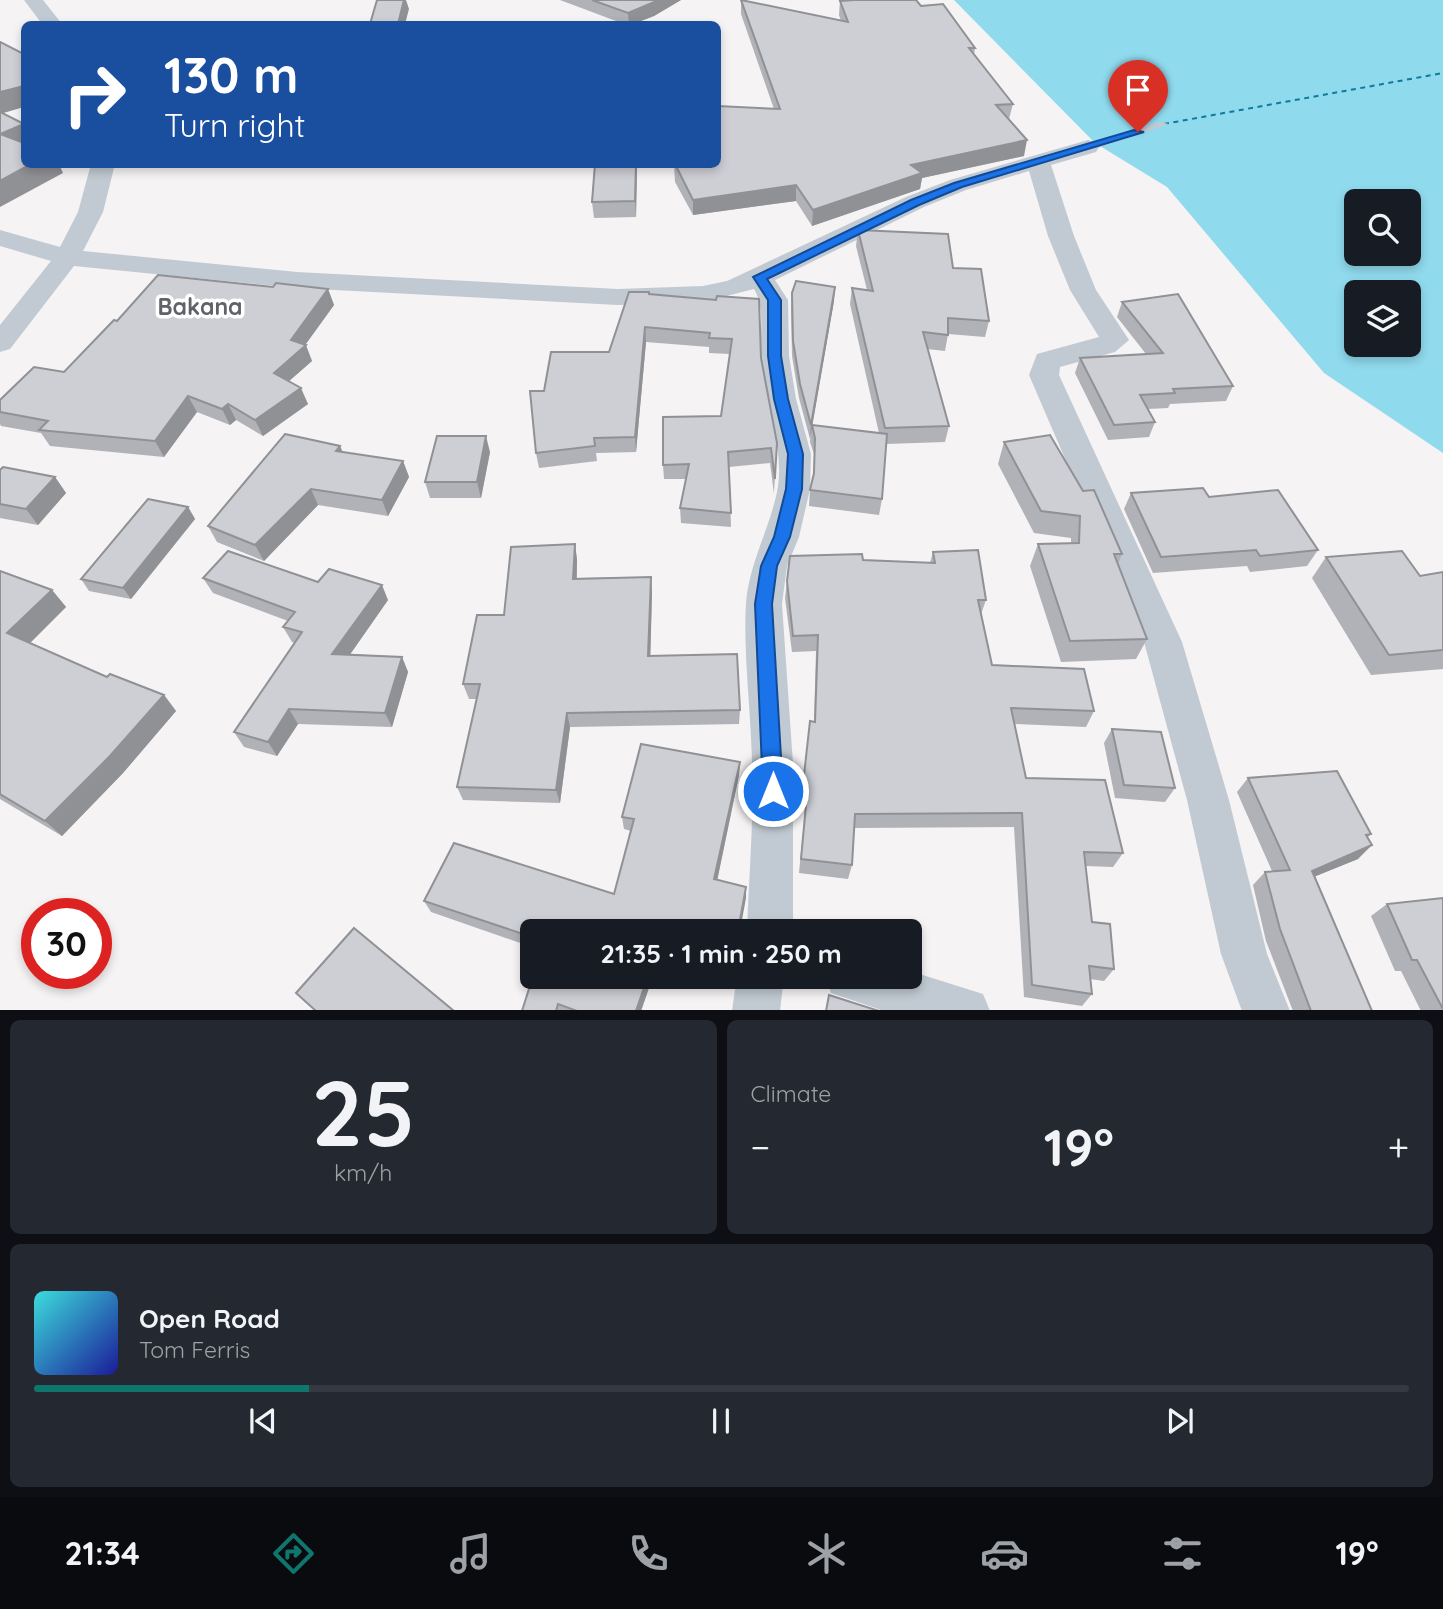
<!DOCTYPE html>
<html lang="en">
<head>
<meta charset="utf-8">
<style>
	:root { --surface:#171b24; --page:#242831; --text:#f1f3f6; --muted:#9ea1a6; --line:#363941; --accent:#0f766e }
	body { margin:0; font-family:Quicksand,sans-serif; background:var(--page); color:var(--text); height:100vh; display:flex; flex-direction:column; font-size:26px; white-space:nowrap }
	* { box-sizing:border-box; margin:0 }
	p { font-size:23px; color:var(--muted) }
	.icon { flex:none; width:38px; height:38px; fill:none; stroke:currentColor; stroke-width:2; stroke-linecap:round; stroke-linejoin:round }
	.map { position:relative; height:1010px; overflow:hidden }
	.sheet { display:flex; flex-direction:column; gap:10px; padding:10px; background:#0d0f14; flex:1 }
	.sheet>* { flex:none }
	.hud { position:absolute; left:21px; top:21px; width:700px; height:147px; border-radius:10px; box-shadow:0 4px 10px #0003; background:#1a4fa0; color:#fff; overflow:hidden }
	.controls { position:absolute; left:1344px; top:189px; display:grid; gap:14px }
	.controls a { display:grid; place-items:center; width:77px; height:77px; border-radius:10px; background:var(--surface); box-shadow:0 4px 10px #0003; font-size:35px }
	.speed { position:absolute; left:21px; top:898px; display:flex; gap:14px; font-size:35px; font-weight:700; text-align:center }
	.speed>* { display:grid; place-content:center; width:91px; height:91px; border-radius:50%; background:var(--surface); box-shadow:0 4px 10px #0003; line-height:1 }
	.speed .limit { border:10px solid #d22; background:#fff; color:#111 }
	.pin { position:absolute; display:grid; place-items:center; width:60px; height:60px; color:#fff; margin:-72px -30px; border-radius:50% 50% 50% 0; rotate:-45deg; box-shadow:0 0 7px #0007 }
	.pin .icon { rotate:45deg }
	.me { position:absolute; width:77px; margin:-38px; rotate:0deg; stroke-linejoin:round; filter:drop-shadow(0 0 5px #0008) }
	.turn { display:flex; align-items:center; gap:24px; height:147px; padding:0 28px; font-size:32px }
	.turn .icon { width:91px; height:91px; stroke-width:2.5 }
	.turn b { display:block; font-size:49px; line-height:60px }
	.big { font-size:52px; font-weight:700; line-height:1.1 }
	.sheet .widget { flex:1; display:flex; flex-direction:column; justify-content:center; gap:10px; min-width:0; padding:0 24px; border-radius:10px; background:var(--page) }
	.sheet .dial { align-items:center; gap:0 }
	.dial b { font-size:91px; line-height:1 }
	.song { display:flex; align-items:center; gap:21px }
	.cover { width:84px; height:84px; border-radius:10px; background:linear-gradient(135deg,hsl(180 70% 55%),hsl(240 70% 35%)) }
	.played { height:7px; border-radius:4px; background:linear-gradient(90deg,var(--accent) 20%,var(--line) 20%) }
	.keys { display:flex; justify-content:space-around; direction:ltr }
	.heat { display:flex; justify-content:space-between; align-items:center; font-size:38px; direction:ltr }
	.sheet .tiles { flex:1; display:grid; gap:10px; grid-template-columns:1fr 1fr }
	.widget:last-child { grid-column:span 2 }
	.trip { position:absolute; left:520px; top:919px; width:402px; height:70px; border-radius:10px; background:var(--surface); box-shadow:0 4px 10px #0003; font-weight:700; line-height:70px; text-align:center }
	.menu { display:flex; height:112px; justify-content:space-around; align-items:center; background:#090b0e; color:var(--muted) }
	.menu .icon { width:49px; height:49px }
	.menu .active { color:var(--accent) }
	.menu b { font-size:32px; color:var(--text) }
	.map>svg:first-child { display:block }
	.water { fill:#90daee; fill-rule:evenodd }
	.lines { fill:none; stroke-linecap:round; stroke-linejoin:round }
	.ferry { stroke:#0c7c9b; stroke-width:2; stroke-dasharray:5 4.5; stroke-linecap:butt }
	.service { fill:#c1cad2; fill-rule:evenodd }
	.minor { fill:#c1cad2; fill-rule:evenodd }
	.wall { fill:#b0b2b7 }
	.shaded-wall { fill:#909195 }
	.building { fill:#cdcfd5; stroke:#909195; stroke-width:2 }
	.route { fill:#1a73e8; stroke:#114b97; stroke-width:2 }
	.labels { text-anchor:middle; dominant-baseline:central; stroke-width:7; stroke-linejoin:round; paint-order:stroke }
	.quarter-label { font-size:23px; font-weight:bold; fill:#5f6368; stroke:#fff }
</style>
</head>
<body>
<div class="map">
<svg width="1443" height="1011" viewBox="0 0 1443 1011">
	<rect width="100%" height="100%" fill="#f5f3f3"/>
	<!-- water -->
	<path class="water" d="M954,0h489v453l-119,-80 -157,-186 -72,-44zM1356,201h53v53h-53zM1356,292h53v53h-53z"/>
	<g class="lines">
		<!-- ferry -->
		<path class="ferry" d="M1164,124l279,-51"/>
		<!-- service -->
		<path class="service" d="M1159,122l10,2 -77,26 -10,-3z"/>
		<!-- minor -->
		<g class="minor">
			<path d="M24,0h19l19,24h-20z"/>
			<path d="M1088,140l8,2 3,5 -3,5 -45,13 23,71 22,54 33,50 -14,12 -55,15 -1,8 123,267 47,158 38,154 23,57h-48l-21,-57 -34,-154 -43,-158 -115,-267 8,-21 62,-17 -29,-47 -22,-54 -19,-65 -63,19 -42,17 -149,73 13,20 1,56 7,43 15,55 -1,35 -11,48 -12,29 -5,38 11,160v167h-46c2,-56 7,-113 5,-169 -1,-51 -9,-110 -6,-159 3,-39 23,-73 31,-111 9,-45 -14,-91 -16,-136 -2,-23 5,-47 -7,-67l-51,13 -85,3 -321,-17 -223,-22 -64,83 -10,3v-27l51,-64 -51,-15v-16l60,17 18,-35 13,-48h24l-12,48 -20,39 214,21 321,17 85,-3 24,-5 179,-84 44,-17z"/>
			<path d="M910,971l73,23 7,17h-106l-53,-18 -6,-17h85z"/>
			<path d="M737,976h47l-4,35h-48z"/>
		</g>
	</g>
	<!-- wall -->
	<g class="wall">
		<path d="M560,0h121l-27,16 -21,8h-9z"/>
		<path d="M741,0l100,21 -2,-6 1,-14 81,5 54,42 -1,7 39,49 -4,15h-1l16,37 -102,22 -2,11 -108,37 -16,-25 -103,14 -18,-33 -1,-18h44l56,-55 -33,-95z"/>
		<path d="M595,164h42l-1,53 -42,1 -2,-16z"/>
		<path d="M858,230l95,38 36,53 -4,16 -37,-3 -3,17 -18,-2 22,77 -4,16 -59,2 -4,55 -3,16 -70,-9 1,-16 3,-11 1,-25 -4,-12 1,-12 -1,9 -11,-41 -7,-42 -1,-48 1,-15 42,8 -22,124 67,8 -29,-129 2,-16 15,2 -11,-44z"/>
		<path d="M273,287l55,2 6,16 -29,40 7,16 -23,20 19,23 -45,32 -27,-16 -6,5 -33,-13 -33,45 -114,-11 -9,-13 -40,-7 -1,-2v-24l64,-28 53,-51z"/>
		<path d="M649,294l67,6 45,58 16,85 -3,49v2l-4,-31 -41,4 2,60 -50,-4 -1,-15 6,-29h-22l-1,-14 58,-49 9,-62 -21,-1v-6l-63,-5 -10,110 -40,1 1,8 -58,7 -3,-15 8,-62 65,-39z"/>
		<path d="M1122,302l111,84 -7,15 -56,3 -2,4 -20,1 7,13 -6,15 -41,3 -33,-67 5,-15 66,-4 -29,-37z"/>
		<path d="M1004,442l79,49 39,63 -4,10 29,75 -11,20 -75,3 -31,-96 8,-22 33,-1v-5l-37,-5 -36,-69z"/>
		<path d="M340,446l3,6 60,9 6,16 -21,39 -70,-11 -54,56 -47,-19 -9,-16z"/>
		<path d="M490,452l-9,46h-51l-5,-16z"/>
		<path d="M0,470l55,7 11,16 -28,32 -38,-7z"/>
		<path d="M1131,493l78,4 109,53 -11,16 -57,6 -3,-6 -94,7 -29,-64z"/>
		<path d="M188,507l7,12 -64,80 -42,-8 -8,-12z"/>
		<path d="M575,544l2,16v18l74,-1 1,16 -2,63 90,54 -1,14 -169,3 -10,76 -97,-3 -6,-13 20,-88h-8l-6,-15 41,-69z"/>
		<path d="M933,552l53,48 -5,14 11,51 102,46 -8,16 -71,-3 11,54 97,75 -10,14 -27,-1 6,56 22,47 -10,12 -14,-2 2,15 -10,12 -58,-9 -10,-170 -160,1 -2,37 -4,14 -49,-6 6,-64 -5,-1 10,-87h4l2,-70 -24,1 -7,-54 2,-17 76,-21 67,3z"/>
		<path d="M1326,557l94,19 23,74v19l-72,6 -59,-97z"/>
		<path d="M0,571l52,19 14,17 -36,36 77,34 57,18 12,16 -53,62 -61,63 -62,-37z"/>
		<path d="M203,578l115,4 70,18 -38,54 52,3 6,15 -16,55 -94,-3 -21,32 -33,-9 -10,-15 61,-89 -3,-1 -9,-15 5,-6 -75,-28z"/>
		<path d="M1112,729l63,59 -10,14 -50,-4 -11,-55z"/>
		<path d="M740,762l-1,13 -22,105 29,7v11l-214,33v16l-101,-35 -7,-11 190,-7 17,-63 -7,-2 -2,-12z"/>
		<path d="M1248,778l123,56 -3,3 -10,22 -43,17 57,135h-79l-27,-70 -13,-56 12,-13 7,-1 -35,-79z"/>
		<path d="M1443,898v113h-22l-20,-40h-6l-24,-55 16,-12z"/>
		<path d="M533,976h120l-12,35h-119z"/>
	</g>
	<!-- shaded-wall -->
	<g class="shaded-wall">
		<path d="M404,0h2l3,9 -4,15h-7z"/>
		<path d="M659,0h22l-27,16 -21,8h-4l-1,-11z"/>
		<path d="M24,86v21l-24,7v-22z"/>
		<path d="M24,124v24l-24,-14z"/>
		<path d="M1027,140l-3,16 -102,22 -2,11 -108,37 1,-16 98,-45z"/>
		<path d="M31,164h28l4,9 -63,34v-26z"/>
		<path d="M636,164h1l-1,53 -1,-16z"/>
		<path d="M796,185v16l-103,14v-15z"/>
		<path d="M835,287l-1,14 -24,138 1,-14z"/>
		<path d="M328,289l6,16 -31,43 3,-3 6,16 -32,28 -6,-16 17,-33z"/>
		<path d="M645,327l1,15 -10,110 -1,-15z"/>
		<path d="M301,388l7,16 -45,32 -8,-16z"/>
		<path d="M188,396l9,16 -33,45 -9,-16z"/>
		<path d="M228,404l8,16 -6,5 -8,-16z"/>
		<path d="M486,436l4,16 -9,46 -4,-16z"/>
		<path d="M340,446l6,16 -10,-11z"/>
		<path d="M403,461l6,16 -21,39 -6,-16z"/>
		<path d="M55,477l11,16 -28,32 -12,-16z"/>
		<path d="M311,489l7,16 -54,56 -9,-16z"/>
		<path d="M188,507l7,12 -64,80 -8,-11z"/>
		<path d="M575,544l2,16 -1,34 -3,-15z"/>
		<path d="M651,577l1,16 -2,78 -2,-15z"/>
		<path d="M382,585l6,15 -48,69 -8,-15z"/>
		<path d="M52,590l14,17 -43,43 -16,-17z"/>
		<path d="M402,657l6,15 -16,55 -7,-14z"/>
		<path d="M164,695l12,16 -53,62 -61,63 -17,-15z"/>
		<path d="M289,709l9,15 -21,32 -9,-14z"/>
		<path d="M567,713l3,14 -10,76 -4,-13z"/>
		<path d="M740,762l-1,13 -24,116 -1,-12z"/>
		<path d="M1372,845l-14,14 -59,24 13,-12z"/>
		<path d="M746,887v11l-6,33h-2z"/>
		<path d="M648,976h5l-12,35h-5z"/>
	</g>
	<!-- building -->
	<g class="building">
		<path d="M377,0h27l-6,24h-28z"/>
		<path d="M592,0h67l-31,13z"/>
		<path d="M741,0l107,22 -8,-21 14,-1h62l5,6 22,-2 32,44h-6l44,56 -17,1 31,35 -116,25 11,8 -109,37 -17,-25 -103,15 -18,-36h43v-58l62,3z"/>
		<path d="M0,42l24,12v32l-24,6z"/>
		<path d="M0,112l24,12 -24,10 24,9v21h7l-31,17z"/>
		<path d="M595,164h41l-1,37 -43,1z"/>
		<path d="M858,230l90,4 5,34 28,1 8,52 -41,-3v17l-25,-3 26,94 -64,2 -33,-140 21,3z"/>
		<path d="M158,275l115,12 3,-4 52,6 -37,51 15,5 -32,28 27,15 -46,32 -27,-16 -6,5 -34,-13 -33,45 -116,-11 9,-9 -48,-9v-12l34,-33 30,5 50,-52 3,1z"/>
		<path d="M796,281l39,6 -24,138 -11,-41 -7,-43 -1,-48z"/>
		<path d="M629,292h20v2l67,6 1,-4 42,3 2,59 16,85 -2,34v2l-4,-31 -43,4 3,61 -51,-5 9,-44 -26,1v-48l58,-1 11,-77 -23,-1 1,-5 -65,-6 -10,110 -41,1 1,8 -59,7 -6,-62h14l7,-39h58z"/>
		<path d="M1178,294l55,92 -60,3 2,4 -35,2 15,27 -41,3 -34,-67 83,-5 -41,-51z"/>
		<path d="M812,425l75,9 -5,65 -72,-9 4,-17 1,-35z"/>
		<path d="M285,434l55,12 -4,5 67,10 -21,39 -71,-11 -56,56 -47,-19z"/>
		<path d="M1050,435l33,56 11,-1 28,64h-8l33,85 -77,2 -32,-97 41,-1 1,-27 -39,-5 -37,-69z"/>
		<path d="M437,436h49l-9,46h-52z"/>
		<path d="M3,467l52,10 -29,32 -26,-5v-34z"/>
		<path d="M1203,488l6,9 69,-7 40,60 -58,6 -4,-6 -95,7 -30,-64z"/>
		<path d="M148,499l40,8 -65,81 -42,-9z"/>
		<path d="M575,544l-2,35 78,-2 -3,79 89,-2 3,56 -173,3 -11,77 -99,-3 23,-103h-17l14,-69h27l7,-68z"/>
		<path d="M978,550l8,50h-8l14,65 92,4 10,42 -83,-3 15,70 79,2 18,73 -39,-1 8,70 18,2 4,45 -25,-3 3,28 -60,-9 -10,-172 -167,1 -3,51 -51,-6 6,-65 -5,-1 8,-72 5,1 3,-87 -25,1 -6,-55 3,-25 72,-2 1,6 72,3 -2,-11z"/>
		<path d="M228,551l90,31 11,-13 53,16 -50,69 70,3 -17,56 -96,-4 -21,33 -34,-10 68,-100 -19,-5 12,-15 -92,-34z"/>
		<path d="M1402,551l18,25 23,-4v78l-54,5 -63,-98z"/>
		<path d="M0,571l52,19 -45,43 100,44 3,-3 54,21 -55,62 -64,64 -45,-27z"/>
		<path d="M1112,729l49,3 14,56 -51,-3z"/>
		<path d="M641,744l99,18 -26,117 32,8 -8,44h-206v6l-108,-36 30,-58 160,51 20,-75 -12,-2z"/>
		<path d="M1337,771l34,63 -5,1 6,10 -60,26 60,140h-61l-31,-82 -15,-57 25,-2 -42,-92z"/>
		<path d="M1443,898v111l-26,-49h-5l-25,-56z"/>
		<path d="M354,928l100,83h-138l-20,-18z"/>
		<path d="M533,976h115l-12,35h-59l-19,-7 -2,7h-34z"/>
		<path d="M829,995l50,16h-53z"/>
	</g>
	<!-- route -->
	<path class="route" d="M1134,130l10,2 -182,55 -43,18 -152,74 14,21v56l7,43 15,55 -1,35 -12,48 -13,29 -5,38 11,187 -3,7 -7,2 -7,-2 -3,-7 -8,-187 6,-38 13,-29 12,-48 2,-35 -14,-55 -6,-43v-56l-15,-23 158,-77 43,-17z"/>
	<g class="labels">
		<!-- quarter labels -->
		<g class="quarter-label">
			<text x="200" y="306">Bakana</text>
		</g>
	</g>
</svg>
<div class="controls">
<a><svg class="icon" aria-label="search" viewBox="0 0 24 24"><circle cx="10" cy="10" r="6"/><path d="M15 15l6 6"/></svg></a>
<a><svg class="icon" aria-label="layers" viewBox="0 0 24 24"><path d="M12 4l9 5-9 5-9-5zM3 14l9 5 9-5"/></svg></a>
</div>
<div class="speed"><div class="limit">30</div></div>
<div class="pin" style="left:1138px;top:132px;background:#d93025"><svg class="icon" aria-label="arrive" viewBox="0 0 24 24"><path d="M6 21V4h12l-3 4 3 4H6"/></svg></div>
<svg class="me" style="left:773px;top:791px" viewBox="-20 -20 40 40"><circle r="17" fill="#1a73e8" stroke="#fff" stroke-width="3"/><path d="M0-11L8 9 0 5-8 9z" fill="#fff"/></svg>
<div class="trip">21:35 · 1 min · 250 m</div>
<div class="hud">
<div class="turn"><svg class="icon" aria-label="right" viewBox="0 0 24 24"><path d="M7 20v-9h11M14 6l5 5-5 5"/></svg><div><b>130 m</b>Turn right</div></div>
</div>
</div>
<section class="sheet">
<div class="tiles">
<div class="widget dial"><b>25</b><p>km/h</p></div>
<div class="widget"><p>Climate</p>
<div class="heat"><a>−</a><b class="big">19°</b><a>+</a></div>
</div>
<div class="widget">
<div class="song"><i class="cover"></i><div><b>Open Road</b><p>Tom Ferris</p></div></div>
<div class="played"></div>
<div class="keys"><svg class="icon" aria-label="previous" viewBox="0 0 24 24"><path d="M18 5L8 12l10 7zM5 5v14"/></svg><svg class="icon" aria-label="pause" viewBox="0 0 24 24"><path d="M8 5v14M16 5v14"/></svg><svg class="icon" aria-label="next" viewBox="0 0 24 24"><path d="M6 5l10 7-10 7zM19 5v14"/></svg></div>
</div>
</div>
</section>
<nav class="menu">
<b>21:34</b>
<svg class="icon active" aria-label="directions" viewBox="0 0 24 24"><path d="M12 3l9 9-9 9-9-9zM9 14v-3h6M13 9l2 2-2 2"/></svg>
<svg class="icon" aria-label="music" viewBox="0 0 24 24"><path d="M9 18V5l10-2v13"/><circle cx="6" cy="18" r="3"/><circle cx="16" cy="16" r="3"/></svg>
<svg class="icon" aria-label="phone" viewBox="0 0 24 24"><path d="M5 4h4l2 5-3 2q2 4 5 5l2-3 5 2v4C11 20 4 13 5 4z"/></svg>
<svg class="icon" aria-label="climate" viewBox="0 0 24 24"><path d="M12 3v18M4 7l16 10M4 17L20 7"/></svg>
<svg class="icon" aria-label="car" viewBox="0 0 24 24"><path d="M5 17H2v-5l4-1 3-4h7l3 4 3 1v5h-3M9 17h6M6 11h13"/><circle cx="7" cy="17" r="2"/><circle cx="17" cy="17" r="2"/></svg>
<svg class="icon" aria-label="filters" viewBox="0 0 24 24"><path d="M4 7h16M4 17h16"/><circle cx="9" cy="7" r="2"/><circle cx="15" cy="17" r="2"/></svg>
<b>19°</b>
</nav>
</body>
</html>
